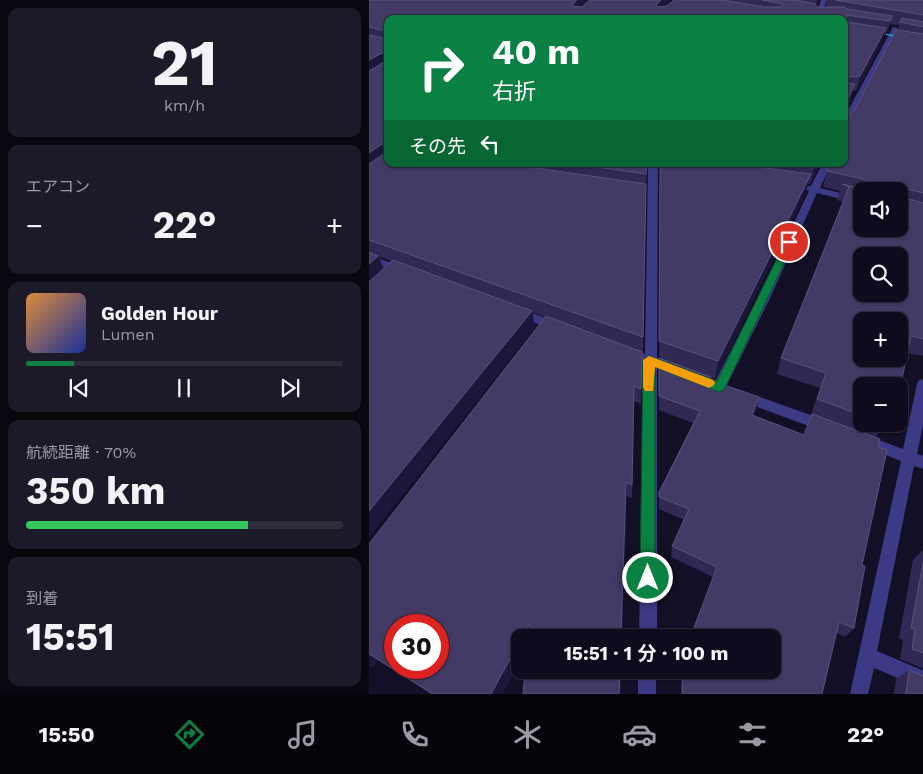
<!DOCTYPE html>
<html lang="ja">
<head>
<meta charset="utf-8">
<style>
	:root { --surface:#0e0b1c; --page:#1c1929; --text:#f1f3f6; --muted:#9b9ba3; --line:#2e2b3b; --accent:#0b8043 }
	body { margin:0; font-family:"Work Sans","Noto Sans JP",sans-serif; background:var(--page); color:var(--text); height:100vh; display:flex; flex-direction:column; font-size:19px; white-space:nowrap }
	* { box-sizing:border-box; margin:0 }
	p { font-size:16px; color:var(--muted) }
	.icon { flex:none; width:28px; height:28px; fill:none; stroke:currentColor; stroke-width:2; stroke-linecap:round; stroke-linejoin:round }
	.map { position:relative; flex:1; overflow:hidden }
	.drawer { display:flex; flex-direction:column; gap:8px; padding:8px; background:#08060f; width:369px }
	.drawer>* { flex:none }
	.hud { position:absolute; left:15px; top:15px; width:464px; height:152px; border-radius:10px; box-shadow:0 1px 4px #0004,0 0 0 1px var(--line); background:#0b8043; color:#fff; overflow:hidden }
	.tools { position:absolute; left:484px; top:182px; display:grid; gap:10px }
	.tools a { display:grid; place-items:center; width:55px; height:55px; border-radius:10px; background:var(--surface); box-shadow:0 1px 4px #0004,0 0 0 1px var(--line); font-size:25px }
	.speed { position:absolute; left:15px; top:614px; display:flex; gap:10px; font-size:25px; font-weight:700; text-align:center }
	.speed>* { display:grid; place-content:center; width:65px; height:65px; border-radius:50%; background:var(--surface); box-shadow:0 1px 4px #0004,0 0 0 1px var(--line); line-height:1 }
	.speed .limit { border:8px solid #d22; background:#fff; color:#111 }
	.pin { position:absolute; display:grid; place-items:center; width:42px; height:42px; color:#fff; margin:-21px; border:2px solid #fff; border-radius:50%; box-shadow:0 1px 5px #0007 }
	.me { position:absolute; width:55px; margin:-28px; rotate:0deg; stroke-linejoin:round; filter:drop-shadow(0 0 4px #0008) }
	.turn { display:flex; align-items:center; gap:18px; height:105px; padding:0 25px; font-size:22px }
	.turn .icon { width:65px; height:65px; stroke-width:2.5 }
	.turn b { display:block; font-size:35px; line-height:42px }
	.then { display:flex; align-items:center; height:48px; padding:0 25px; background:#0003; gap:10px; font-size:19px }
	.big { font-size:38px; font-weight:700; line-height:1.1 }
	.drawer .card { flex:1; display:flex; flex-direction:column; justify-content:center; gap:8px; min-width:0; padding:0 18px; border-radius:10px; background:var(--page) }
	.drawer .dial { align-items:center; gap:0 }
	.dial b { font-size:65px; line-height:1 }
	.song { display:flex; align-items:center; gap:15px }
	.cover { width:60px; height:60px; border-radius:8px; background:linear-gradient(135deg,hsl(30 70% 55%),hsl(230 70% 35%)) }
	.played { height:5px; border-radius:2px; background:linear-gradient(90deg,var(--accent) 15%,var(--line) 15%) }
	.keys { display:flex; justify-content:space-around; direction:ltr }
	.heat { display:flex; justify-content:space-between; align-items:center; font-size:28px; direction:ltr }
	.charge { height:8px; border-radius:4px; background:linear-gradient(90deg,#34c759 70%,var(--line) 0) }
	.trip { position:absolute; left:142px; top:629px; width:270px; height:50px; border-radius:10px; background:var(--surface); box-shadow:0 1px 4px #0004,0 0 0 1px var(--line); font-weight:700; line-height:50px; text-align:center }
	.tab-bar { display:flex; height:80px; justify-content:space-around; align-items:center; background:#06040b; color:var(--muted) }
	.tab-bar .icon { width:35px; height:35px }
	.tab-bar .selected { color:var(--accent) }
	.tab-bar b { font-size:22px; color:var(--text) }
	main { display:flex; flex:1; min-height:0 }
	.map>svg:first-child { display:block }
	.lines { fill:none; stroke-linecap:round; stroke-linejoin:round }
	.minor { fill:#3d3a85; fill-rule:evenodd }
	.tram { stroke:#00e5ff; stroke-width:1 }
	.wall { fill:#312854; fill-rule:evenodd }
	.shaded-wall { fill:#1d163a }
	.building { fill:#433a66; stroke:#5a527e; fill-rule:evenodd }
	.route { fill:#0b8043; stroke:#07532c }
	.slow { fill:#f59e0b }
</style>
</head>
<body>
<main>
<section class="drawer">
<div class="card dial"><b>21</b><p>km/h</p></div>
<div class="card"><p>エアコン</p>
<div class="heat"><a>−</a><b class="big">22°</b><a>+</a></div>
</div>
<div class="card">
<div class="song"><i class="cover"></i><div><b>Golden Hour</b><p>Lumen</p></div></div>
<div class="played"></div>
<div class="keys"><svg class="icon" aria-label="previous" viewBox="0 0 24 24"><path d="M18 5L8 12l10 7zM5 5v14"/></svg><svg class="icon" aria-label="pause" viewBox="0 0 24 24"><path d="M8 5v14M16 5v14"/></svg><svg class="icon" aria-label="next" viewBox="0 0 24 24"><path d="M6 5l10 7-10 7zM19 5v14"/></svg></div>
</div>
<div class="card"><p>航続距離 · 70%</p><b class="big">350 km</b><div class="charge"></div></div>
<div class="card"><p>到着</p><b class="big">15:51</b></div>
</section>
<div class="map">
<svg width="555" height="694" viewBox="0 0 555 694">
	<rect width="100%" height="100%" fill="#130f26"/>
	<g class="lines">
		<!-- minor -->
		<g class="minor">
			<path d="M452,0h6l-7,19h-6z"/>
			<path d="M524,27l5,1 -50,98 -4,3v-11z"/>
			<path d="M279,164h10l-1,194 23,8 1,4 -1,4 -5,1 -18,-6v269h-18l5,-274 -22,-9 -2,-3 2,-3 4,-2 19,7z"/>
			<path d="M453,164h9l-11,24 41,10v6l-44,-11 -46,103 -47,95 -5,1 -5,-1 -2,-4 47,-91 50,-105 -6,-3 2,-2h6z"/>
			<path d="M0,255l37,13 2,3 -6,4 -33,-12z"/>
			<path d="M149,308l44,16 2,3 -2,3 -4,2 -44,-17 -2,-3z"/>
			<path d="M555,379v41l-7,34 7,2v13l-10,-3 -37,185 47,20v18l-50,-21 -6,26h-18l51,-233 -41,-16 -2,-4 2,-4 5,-2 38,14 14,-65 2,-4z"/>
			<path d="M374,391l87,31 2,4 -2,4 -5,2 -87,-32 -2,-4 2,-4z"/>
			<rect x="269" y="670" width="18" height="24"/>
		</g>
		<!-- tram -->
		<path class="tram" d="M475,27l80,14"/>
	</g>
	<!-- wall -->
	<g class="wall">
		<path d="M0,0h301v4l4,-4h145l-2,7h9l1,-7h97v356l-17,-3 -46,33v38h23l-8,13 2,10 -24,181 -9,9 -9,-4 -14,61h-141l1,-24h91l-60,-93 -42,-20 1,-11 12,-26 -25,-11v-17l34,-69 -34,-13 1,-246h160l-10,20h-2l-2,8 -91,187 -4,-2v3l45,32 -2,4 50,19 16,-47 -43,-14 4,-16 62,-156 -6,-2 3,-9 -17,-4 4,-16 17,-7v-145h-456v145h259l-1,26 -3,162h-1l-1,52 -7,-3 -2,97 -5,-2 -107,142v22l-18,34h-71l-53,-34 -5,7 -4,-2v-121l176,-227 -13,-5 3,15 -166,210zM521,24l9,1 -1,5 -44,81 -6,4 -1,-7 4,-8 2,-9h3l26,-49 2,-7h2zM10,257l7,2 5,2 -7,7z"/>
		<path d="M555,549v120l-24,-10 3,-19 -4,-2 14,-78z"/>
		<path d="M540,670l15,24h-30l2,-15z"/>
	</g>
	<!-- shaded-wall -->
	<g class="shaded-wall">
		<path d="M208,0h17l-20,18 -1,-14z"/>
		<path d="M292,0h9v5l-14,14v-14z"/>
		<path d="M448,0h2l-4,11z"/>
		<path d="M523,16l-4,14 -2,5 4,-14z"/>
		<path d="M517,28l-4,14 -26,49 4,-15z"/>
		<path d="M13,53l5,14 -18,11v-18z"/>
		<path d="M486,84l-4,16 -7,14 2,-11z"/>
		<path d="M13,144l6,15 -19,14v-20z"/>
		<path d="M447,164h4l-10,20 4,-16z"/>
		<path d="M442,174l-5,18 -91,187 3,-18z"/>
		<path d="M9,256l7,16 -16,14v-22z"/>
		<path d="M163,311l3,16 -166,210v-26z"/>
		<path d="M265,386v15l-2,97v-13z"/>
		<path d="M390,397l-3,15 -7,17 3,-14z"/>
		<path d="M257,482l1,14 -5,142h-1z"/>
		<path d="M161,623l2,15h-10z"/>
		<path d="M151,641v19l-18,34h-11z"/>
		<path d="M0,654l9,6 -5,7 -4,-2z"/>
		<path d="M251,670h1v24h-2z"/>
	</g>
	<!-- building -->
	<g class="building">
		<path d="M3,0h205l-4,4 -1,2 10,1 8,-7h71l-5,5 2,2 9,-1 7,-6h48l43,7h16l2,-3 -21,-4h34l19,4 2,3h28l2,2 45,7 -2,5 -44,-6 1,7 39,6 -26,48 -13,1v6l8,1 -9,19 2,12 6,-4 42,-81 28,4v159l-18,-4 -3,2 1,7 20,5v136l-13,-3 -12,57v-7h-38v29l-44,-16 9,-26 -45,-15 68,-171 -7,-3 24,6 2,-2 -1,-8 -40,-9 2,-7h15v-145h-456v128l-6,-3 -13,9v-82l15,-9 1,-8 -3,-1 -13,7v-25l14,3 2,-1v-6l-16,-4v-26zM492,191h38v38h-38zM492,256h38v38h-38zM492,321h38v38h-38z"/>
		<path d="M466,0h89v15z"/>
		<path d="M533,18l22,4v5l-24,-5z"/>
		<path d="M19,151v13h120l138,20 -3,153 -274,-97v-76z"/>
		<path d="M206,164h72l-1,10z"/>
		<path d="M291,164h74l77,10 -93,187 -59,-20z"/>
		<path d="M412,164h35l-2,4z"/>
		<path d="M0,252l9,4 -9,8z"/>
		<path d="M24,260l139,51 -163,200v-229z"/>
		<path d="M177,316l96,36 -1,37 -7,-3 -2,99 -6,-3 -5,156h-92l1,-15 -8,15h-2v3l-29,53h-58l-64,-40v-110zM26,625h43v43h-43z"/>
		<path d="M290,358l52,19 -1,3 49,17 -7,18 52,20 8,-21 68,25 -2,8 9,3 -25,115 3,1 -11,62 -15,-6 -17,72h-140l1,-24h90v-32h-83l27,-71 -45,-21 17,-37 -30,-12v-5l41,-81 -41,-15z"/>
		<path d="M555,558v95l-12,-4 3,-20 -4,-1z"/>
		<path d="M156,670h95l-1,24h-96z"/>
		<path d="M540,670l15,6v18h-18z"/>
	</g>
	<!-- route -->
	<path class="route" d="M420,239l5,3 -70,148 -5,2 -64,-25v211l-2,5 -5,3 -5,-3 -3,-5 3,-218 6,-4 68,25 68,-139z"/>
	<!-- slow -->
	<path class="slow" d="M280,356l64,24 2,3 -2,3 -4,2 -54,-21 -2,24h-8l-2,-4v-27z"/>
</svg>
<div class="tools">
<a><svg class="icon" aria-label="sound" viewBox="0 0 24 24"><path d="M4 9h4l5-4v14l-5-4H4zM17 9q2 3 0 6"/></svg></a>
<a><svg class="icon" aria-label="search" viewBox="0 0 24 24"><circle cx="10" cy="10" r="6"/><path d="M15 15l6 6"/></svg></a>
<a>+</a>
<a>−</a>
</div>
<div class="speed"><div class="limit">30</div></div>
<div class="pin" style="left:420px;top:242px;background:#d93025"><svg class="icon" aria-label="arrive" viewBox="0 0 24 24"><path d="M6 21V4h12l-3 4 3 4H6"/></svg></div>
<svg class="me" style="left:279px;top:578px" viewBox="-20 -20 40 40"><circle r="17" fill="#0b8043" stroke="#fff" stroke-width="3"/><path d="M0-11L8 9 0 5-8 9z" fill="#fff"/></svg>
<div class="trip">15:51 · 1 分 · 100 m</div>
<div class="hud">
<div class="turn"><svg class="icon" aria-label="right" viewBox="0 0 24 24"><path d="M7 20v-9h11M14 6l5 5-5 5"/></svg><div><b>40 m</b>右折</div></div>
<div class="then">その先<svg class="icon" aria-label="left" viewBox="0 0 24 24"><path d="M17 20v-9H6M10 6l-5 5 5 5"/></svg></div>
</div>
</div>
</main>
<nav class="tab-bar">
<b>15:50</b>
<svg class="icon selected" aria-label="directions" viewBox="0 0 24 24"><path d="M12 3l9 9-9 9-9-9zM9 14v-3h6M13 9l2 2-2 2"/></svg>
<svg class="icon" aria-label="music" viewBox="0 0 24 24"><path d="M9 18V5l10-2v13"/><circle cx="6" cy="18" r="3"/><circle cx="16" cy="16" r="3"/></svg>
<svg class="icon" aria-label="phone" viewBox="0 0 24 24"><path d="M5 4h4l2 5-3 2q2 4 5 5l2-3 5 2v4C11 20 4 13 5 4z"/></svg>
<svg class="icon" aria-label="climate" viewBox="0 0 24 24"><path d="M12 3v18M4 7l16 10M4 17L20 7"/></svg>
<svg class="icon" aria-label="car" viewBox="0 0 24 24"><path d="M5 17H2v-5l4-1 3-4h7l3 4 3 1v5h-3M9 17h6M6 11h13"/><circle cx="7" cy="17" r="2"/><circle cx="17" cy="17" r="2"/></svg>
<svg class="icon" aria-label="filters" viewBox="0 0 24 24"><path d="M4 7h16M4 17h16"/><circle cx="9" cy="7" r="2"/><circle cx="15" cy="17" r="2"/></svg>
<b>22°</b>
</nav>
</body>
</html>
